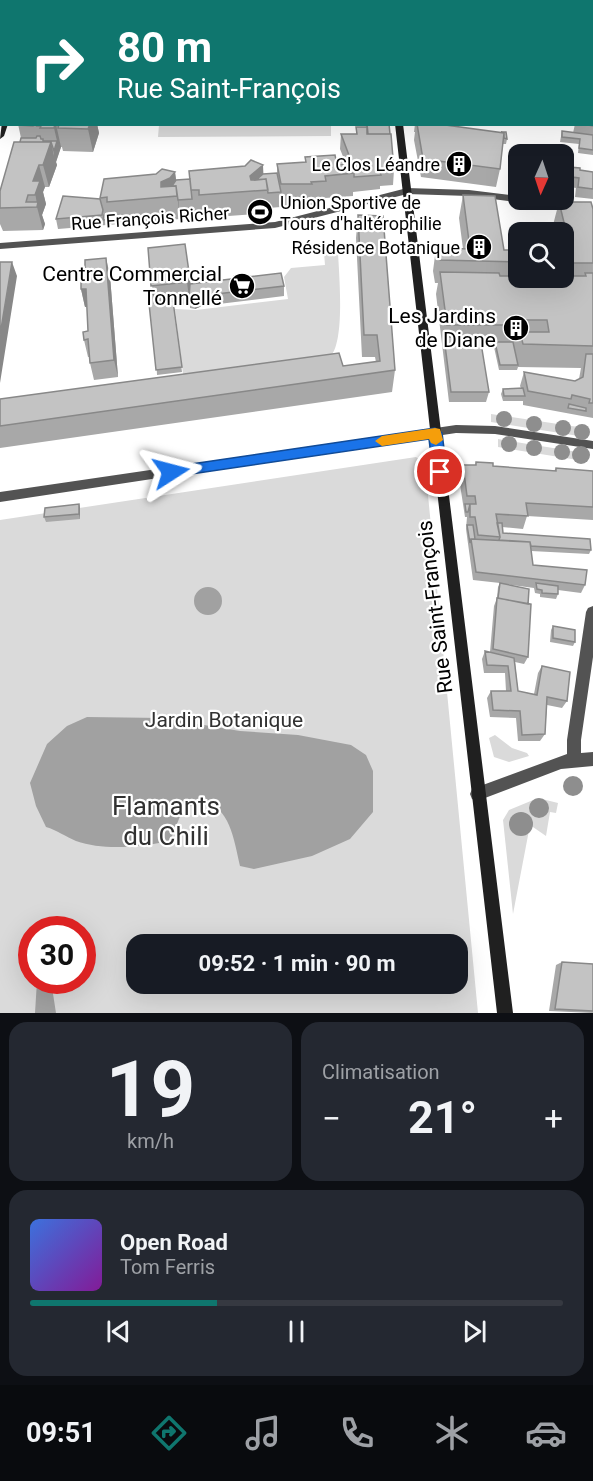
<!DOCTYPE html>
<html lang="fr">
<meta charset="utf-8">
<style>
:root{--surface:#171b24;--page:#242831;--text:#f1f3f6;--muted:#9ea1a6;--line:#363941;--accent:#0f766e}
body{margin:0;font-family:Roboto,sans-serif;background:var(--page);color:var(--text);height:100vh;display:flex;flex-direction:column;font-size:22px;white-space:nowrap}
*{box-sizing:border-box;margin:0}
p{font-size:20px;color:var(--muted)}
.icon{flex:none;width:33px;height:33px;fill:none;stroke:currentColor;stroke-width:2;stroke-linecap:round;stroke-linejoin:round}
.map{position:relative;height:1013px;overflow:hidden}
.sheet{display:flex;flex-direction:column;gap:9px;padding:9px;background:#0d0f14;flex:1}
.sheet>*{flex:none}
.top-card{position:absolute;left:0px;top:0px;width:594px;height:126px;box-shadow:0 6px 24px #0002;background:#0f766e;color:#fff;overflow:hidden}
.needle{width:39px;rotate:183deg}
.controls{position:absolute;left:508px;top:144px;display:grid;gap:12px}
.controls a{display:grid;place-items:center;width:66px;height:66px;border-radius:12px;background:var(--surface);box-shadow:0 6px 24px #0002;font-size:30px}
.speed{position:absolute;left:18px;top:916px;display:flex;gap:12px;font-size:30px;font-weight:700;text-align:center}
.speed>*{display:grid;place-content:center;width:78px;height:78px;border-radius:50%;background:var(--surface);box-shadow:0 6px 24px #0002;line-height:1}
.speed .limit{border:9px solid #d22;background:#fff;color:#111}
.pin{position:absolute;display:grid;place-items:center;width:51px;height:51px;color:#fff;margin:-26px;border:3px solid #fff;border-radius:50%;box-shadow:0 2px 6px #0007}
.me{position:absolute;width:66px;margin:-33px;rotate:81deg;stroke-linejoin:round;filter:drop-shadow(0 0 4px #0008)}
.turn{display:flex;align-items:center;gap:21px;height:126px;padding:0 18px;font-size:27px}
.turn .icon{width:78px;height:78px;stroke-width:2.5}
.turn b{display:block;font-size:42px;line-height:51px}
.big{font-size:45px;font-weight:700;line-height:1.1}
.sheet .card{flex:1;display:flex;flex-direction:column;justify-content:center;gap:9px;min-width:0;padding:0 21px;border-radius:18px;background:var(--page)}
.sheet .dial{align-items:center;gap:0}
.dial b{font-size:78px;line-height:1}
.song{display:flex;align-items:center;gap:18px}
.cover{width:72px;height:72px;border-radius:9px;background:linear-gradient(135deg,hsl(220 70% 55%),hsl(290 70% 35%))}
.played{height:6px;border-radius:3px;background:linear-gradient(90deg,var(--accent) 35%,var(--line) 35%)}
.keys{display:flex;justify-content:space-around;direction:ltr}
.heat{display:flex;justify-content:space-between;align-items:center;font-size:33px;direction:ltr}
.sheet .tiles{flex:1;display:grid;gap:9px;grid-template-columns:1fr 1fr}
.card:last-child{grid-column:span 2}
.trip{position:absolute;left:126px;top:934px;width:342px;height:60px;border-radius:18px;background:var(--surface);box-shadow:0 6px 24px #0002;font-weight:700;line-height:60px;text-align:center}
.menu{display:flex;height:96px;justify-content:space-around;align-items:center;background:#090b0e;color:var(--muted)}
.menu .icon{width:42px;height:42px}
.menu .selected{color:var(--accent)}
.menu b{font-size:27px;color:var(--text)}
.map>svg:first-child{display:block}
</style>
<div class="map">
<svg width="593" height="1013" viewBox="0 0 593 1013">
<rect width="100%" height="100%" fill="#fff"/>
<!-- green -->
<path fill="#dadada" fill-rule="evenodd" d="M159,125H331V136L158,137Z
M338,252C339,275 345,339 331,356L184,382L175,309L196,310L288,299L284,277L291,268L325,265L324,253Z
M491,414L585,428V437L491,422Z
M498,439L584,453V461L498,447Z
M416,457L425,464L478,1013H0V520ZM32,930H82V981H32ZM136,945H458V984H136Z
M495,735L512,748L527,753L529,756L509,762L494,757L489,738Z
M538,798L558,803L556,813L550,812L546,836L530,825L513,914L503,820L509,810Z"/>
<!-- water -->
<path fill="#a1a1a1" d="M194 601a14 14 0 1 1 28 0a14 14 0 1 1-28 0Z
M87,717L162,718L240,731L298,735L351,745L366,755L373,771V812L350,839L312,856L254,869L240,866C233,835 227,788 183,809L170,841C141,847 104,851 76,841C66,837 57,830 46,827L36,806L30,783L47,744L67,726Z
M37,981H51L56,1013H35Z"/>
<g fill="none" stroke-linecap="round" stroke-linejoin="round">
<!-- street -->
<path fill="#535353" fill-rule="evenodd" d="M0,116H2V120H0Z
M407,188L469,190L519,196V200H542L593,206V212L469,196L407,194L275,228L0,249V243L275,222Z
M456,425L495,426L593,441V449L495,434L456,433L0,502V492Z
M593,606V657L581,740V753L593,752V766L561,769L477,801L472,799L470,794L472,789L567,754V740L586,612L588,608Z"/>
<!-- secondary -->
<path fill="#202020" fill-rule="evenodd" d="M57,0H65L57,2Z
M380,0H388V2H380Z
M2,122V124H8L4,136L0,139Z
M395,124H403L513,1013H497Z"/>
</g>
<!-- trees -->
<g fill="#8e8e8e">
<circle cx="504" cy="419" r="8"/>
<circle cx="534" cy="424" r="8"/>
<circle cx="563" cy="428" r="8"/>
<circle cx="582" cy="432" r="8"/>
<circle cx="509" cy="444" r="8"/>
<circle cx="534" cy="448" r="8"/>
<circle cx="562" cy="452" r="8"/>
<circle cx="581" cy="455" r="9"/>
<circle cx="573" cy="786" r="10"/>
<circle cx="539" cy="808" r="10"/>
<circle cx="521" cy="824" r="12"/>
</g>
<!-- wall -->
<path fill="#a8a8a8" d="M0,0H21V2H2V16H0Z
M523,0H589V2H522Z
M0,31H2V55H0Z
M593,103V155L578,153L579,144L560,142L562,131L573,133L575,124H592Z
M18,124H97L99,133L93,152L63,151L62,147H61L56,162L57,165L49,187H45L43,192L46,204L42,215L45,224L43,230L3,231L0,224V191L21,138Z
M365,124H389L394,170L393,185L380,186V189L353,192V196L325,198V203L311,205V207H281L268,208V213L201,218V213L180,214L179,213L180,219L58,229L56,219L100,199V198L156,174L175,172L176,180L190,179L263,165V174L277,173V164L305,162V157L336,160L344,159L340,149L341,134H356V127H366Z
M415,124L507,139L506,144H503L500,169L496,187L421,177L414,140L415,132H414Z
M515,151L519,154V182L511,181Z
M564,157L569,167L580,170L593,172V199L575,197L576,188L564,186Z
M463,195L504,250H519V278H564V232H554L553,225L559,202L593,209V418L523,405V401H503L501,394L503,389L521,388L520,386L524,372L575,381L579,379L581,368L518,367L517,370H499L494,347H481L489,392L486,402H449L436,294L438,283H435L433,271L436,248L463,249L459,218Z
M358,215L395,370L392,392L0,448V399L343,366L376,362L375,357H362L356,238Z
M148,248L190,284L284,286V296L202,306L195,309L190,308V304L173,306L182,372L157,375L153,294Z
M110,276L118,377L94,380L90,363L89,357H88L84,340L88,331L87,307H85L81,289Z
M476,462L493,466L554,471L556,468L593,471V520L527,516L523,529L502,527L503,533L591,550L589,554L531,551L533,565L585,585L581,593L558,590V594L556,599L540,597V594L535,593L534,588L504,584L528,604V657L524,664L515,662L518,691L534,694L538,673L542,666L567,701L562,708L547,705L545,734L540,741H518L516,718L490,717L487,698L491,691H506L505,673H484L482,659L485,651L490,652L494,606L497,598L498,587L500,583L473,580L466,529L467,517H465L459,478L463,465H475Z
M79,504L80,508V519L46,522L44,517Z
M553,626L575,642L573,646L550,642L551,630Z
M562,962L593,964V1013L549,1011L556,965Z"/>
<!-- shaded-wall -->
<path fill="#888" d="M10,0H21V2H9Z
M56,124L61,147L56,162L57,165L49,187L43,165L51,142L54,156V151L57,141L54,128Z
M90,124H97L99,133L93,152L88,129Z
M39,165L45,187L43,192L46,204L42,215L45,224L43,230L37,207V204L33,181Z
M263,165L264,188L251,189L250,176Z
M175,172L178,195L180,219L177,194L162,195L161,182Z
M106,258L110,276L118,377L114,360Z
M12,262L17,276L0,383V335Z
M189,272L192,294L189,298L187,282Z
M81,289H86L90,306L85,307Z
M200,296L202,306L195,309L194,299Z
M79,504L80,508V519L79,514Z"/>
<!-- building -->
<path fill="#c3c3c3" stroke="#888" stroke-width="1.5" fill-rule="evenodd" d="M0,0H10L9,2H0Z
M117,0H156L155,2H116Z
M400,0H497L498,2H401Z
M0,31H2V46H0Z
M592,112L593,126L583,124H592Z
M18,124H33V126L18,125Z
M38,124H55L54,128H40L41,126H37Z
M59,124H90L88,129L58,128Z
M367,124H389L390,134H368Z
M417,124H438L504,133L500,169L423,159Z
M356,127H367V134H391L394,170L380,172L381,175L354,177V173L352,164L337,165L336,160L350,158L341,134H357Z
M562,131L593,135V150L579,148L580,139L562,137Z
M501,132H506L507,139L504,138V133Z
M37,136H40L41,139H43V141H57L54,151L51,142H20L21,138H36Z
M14,142H51L43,165H39L33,181H40L35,195H28L26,202H38L37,207L0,208V191Z
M515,151L537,153V154H519V172L513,171Z
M335,155L337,165L352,164L354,173L325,176L326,181L311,182L312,184H281L277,164L306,162L305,157Z
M564,157L569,158V167L580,168V170L593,172V189L578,187L579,178L564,176Z
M251,160L263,165L250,176L251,180L266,179L268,190L199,195V190H191L189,171L245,166Z
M162,169L175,172L170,178L161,182V187L176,186L177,196L107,202V197L100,198L104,179L156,174Z
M277,173L281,192L268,193L266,179L256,180L263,174Z
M190,179L192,199L178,200L176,186H172L176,180Z
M463,195L495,196L504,250H519V262L438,260L436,248L470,249Z
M63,196L100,199L103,210L102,215L56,219Z
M559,202H591L593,209V263H564V251H571Z
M104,215H110L111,219L103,220Z
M358,215L383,216L395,370L0,426V399L339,353L343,366L380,361L377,335H364Z
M185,244L189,272L187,282L151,286L148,248Z
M106,258L114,360L90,363L88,339L84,340L83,332L88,331L86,289H81V281H85V260Z
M0,262H12L0,335Z
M440,272L499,273L500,276H517V272H519V278H564V273H572L573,276H586L585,273H593V346L523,344L518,325H447ZM526,320H547L549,332H528Z
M281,273L284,286L200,296L194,299L189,298L190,284Z
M148,294H153L154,303L173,301L182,367L156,370Z
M444,337H480L489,392H451Z
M495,342H513L518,365H500Z
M586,354H593V403H589L590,399L572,395L571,399L528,391L524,372L575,381L583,377Z
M523,388L525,396H504L503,389Z
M569,404L586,408V411L568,408Z
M476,462L493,463V466L556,471V468L593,471V507L526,503L528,516L496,514L500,537L478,535L475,517H470V504H476L475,496H467L463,465H476Z
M79,504V514L44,517L45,508Z
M465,504H470L468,512H466Z
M497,523H502L503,533L590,539L591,550L531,546L530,542L499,540L500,537Z
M467,525H473L475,539H471L470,543Z
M471,539L530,542L533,565L587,570L585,585L476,572Z
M500,583L529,589L528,604L498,598Z
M536,583L558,586V594L542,593V590L537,589Z
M497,598L531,604L528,657L493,649Z
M553,626L575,630V642L553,638Z
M485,651L514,658L518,691L537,695L542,666L570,672L567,701L547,697L545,734L522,735L520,711L493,710L491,691H511L508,666L487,665Z
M562,962L593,964V1011L555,1009Z"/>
<!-- route -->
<path fill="#1a73e8" stroke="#114b97" stroke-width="1.5" d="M435,428L442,433L447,472L440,477L433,472L429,439L171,477L165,472L171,467Z"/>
<!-- slow -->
<path fill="#f59e0b" d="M435,428L440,429L443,440L436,445L431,443L429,439L382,446L375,441L382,436Z"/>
<!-- icons -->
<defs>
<g id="building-disc" transform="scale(1.35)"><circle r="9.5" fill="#000" stroke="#fff"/><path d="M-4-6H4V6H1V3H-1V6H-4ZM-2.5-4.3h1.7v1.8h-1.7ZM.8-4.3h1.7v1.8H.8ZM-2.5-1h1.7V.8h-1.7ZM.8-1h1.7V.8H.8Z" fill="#fff"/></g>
<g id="stadium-disc" transform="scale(1.35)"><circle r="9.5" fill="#000" stroke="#fff"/><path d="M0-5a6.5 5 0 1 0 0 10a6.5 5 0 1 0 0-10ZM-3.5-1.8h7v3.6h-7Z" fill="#fff"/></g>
<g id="supermarket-disc" transform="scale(1.35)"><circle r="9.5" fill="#000" stroke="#fff"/><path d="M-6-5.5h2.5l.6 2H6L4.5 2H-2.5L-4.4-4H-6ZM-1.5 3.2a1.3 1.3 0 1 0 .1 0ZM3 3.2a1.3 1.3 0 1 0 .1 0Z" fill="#fff"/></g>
</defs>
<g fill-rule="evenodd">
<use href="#building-disc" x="459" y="164"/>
<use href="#stadium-disc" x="260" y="212"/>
<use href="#building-disc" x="479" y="247"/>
<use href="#supermarket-disc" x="242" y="286"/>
<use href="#building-disc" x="516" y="328"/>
</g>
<g text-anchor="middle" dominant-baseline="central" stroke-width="4.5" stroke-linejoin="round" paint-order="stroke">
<!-- far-poi labels -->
<g font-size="18" fill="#000" stroke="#fff" text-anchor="end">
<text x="440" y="164">Le Clos Léandre</text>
<text x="280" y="202" text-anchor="start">Union Sportive de<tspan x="280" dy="21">Tours d'haltérophilie</tspan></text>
<text x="460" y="247">Résidence Botanique</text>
</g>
<!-- far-street labels -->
<g font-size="18" fill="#000" stroke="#fff">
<text transform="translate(150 218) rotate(-4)">Rue François Richer</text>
</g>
<!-- poi labels -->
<g font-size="21" fill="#000" stroke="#fff" text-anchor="end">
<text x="222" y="274">Centre Commercial<tspan x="222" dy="24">Tonnellé</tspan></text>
<text x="496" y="316">Les Jardins<tspan x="496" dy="24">de Diane</tspan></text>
</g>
<!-- street labels -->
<g font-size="21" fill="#000" stroke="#fff">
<text transform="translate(435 607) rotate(-97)">Rue Saint-François</text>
</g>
<!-- park labels -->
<g font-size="21" fill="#313131" stroke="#fff">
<text x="224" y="720">Jardin Botanique</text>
</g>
<!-- near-park labels -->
<g font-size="26" fill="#313131" stroke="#fff">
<text x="166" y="806">Flamants<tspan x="166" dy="30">du Chili</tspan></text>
</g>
</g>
</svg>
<div class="controls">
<a><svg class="needle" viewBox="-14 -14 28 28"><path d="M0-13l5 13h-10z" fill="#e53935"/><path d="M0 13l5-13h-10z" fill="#9ea1a6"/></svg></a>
<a><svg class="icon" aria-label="search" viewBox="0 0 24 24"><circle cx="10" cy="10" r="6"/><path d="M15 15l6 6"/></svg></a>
</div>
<div class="speed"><div class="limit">30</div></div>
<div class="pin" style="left:440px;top:472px;background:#d93025"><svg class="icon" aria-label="arrive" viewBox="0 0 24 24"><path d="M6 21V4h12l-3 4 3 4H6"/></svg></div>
<svg class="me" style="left:171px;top:472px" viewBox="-20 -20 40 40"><path d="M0-17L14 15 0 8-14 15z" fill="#1a73e8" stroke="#fff" stroke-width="4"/></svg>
<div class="trip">09:52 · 1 min · 90 m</div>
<div class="top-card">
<div class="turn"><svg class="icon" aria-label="right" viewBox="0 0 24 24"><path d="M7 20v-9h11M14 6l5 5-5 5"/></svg><div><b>80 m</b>Rue Saint-François</div></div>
</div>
</div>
<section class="sheet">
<div class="tiles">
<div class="card dial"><b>19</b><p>km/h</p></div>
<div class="card"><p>Climatisation</p>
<div class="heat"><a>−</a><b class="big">21°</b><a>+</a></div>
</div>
<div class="card">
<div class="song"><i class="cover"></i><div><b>Open Road</b><p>Tom Ferris</p></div></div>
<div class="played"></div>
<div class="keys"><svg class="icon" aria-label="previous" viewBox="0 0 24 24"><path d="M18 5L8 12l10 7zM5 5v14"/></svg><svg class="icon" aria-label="pause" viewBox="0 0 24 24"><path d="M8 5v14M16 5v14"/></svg><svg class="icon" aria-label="next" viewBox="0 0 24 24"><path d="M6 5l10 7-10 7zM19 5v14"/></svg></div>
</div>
</div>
</section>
<nav class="menu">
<b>09:51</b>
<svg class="icon selected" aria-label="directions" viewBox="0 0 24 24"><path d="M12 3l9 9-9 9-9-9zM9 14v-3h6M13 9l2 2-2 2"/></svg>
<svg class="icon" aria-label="music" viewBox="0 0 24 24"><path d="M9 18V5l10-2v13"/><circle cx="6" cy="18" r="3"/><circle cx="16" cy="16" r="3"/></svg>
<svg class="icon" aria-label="phone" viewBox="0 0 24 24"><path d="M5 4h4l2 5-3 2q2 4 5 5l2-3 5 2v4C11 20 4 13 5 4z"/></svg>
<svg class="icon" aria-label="climate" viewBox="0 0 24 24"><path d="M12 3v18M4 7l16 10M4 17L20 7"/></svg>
<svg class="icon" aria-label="car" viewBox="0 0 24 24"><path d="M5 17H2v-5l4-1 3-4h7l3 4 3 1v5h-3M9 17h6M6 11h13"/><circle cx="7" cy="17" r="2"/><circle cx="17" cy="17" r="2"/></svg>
</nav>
